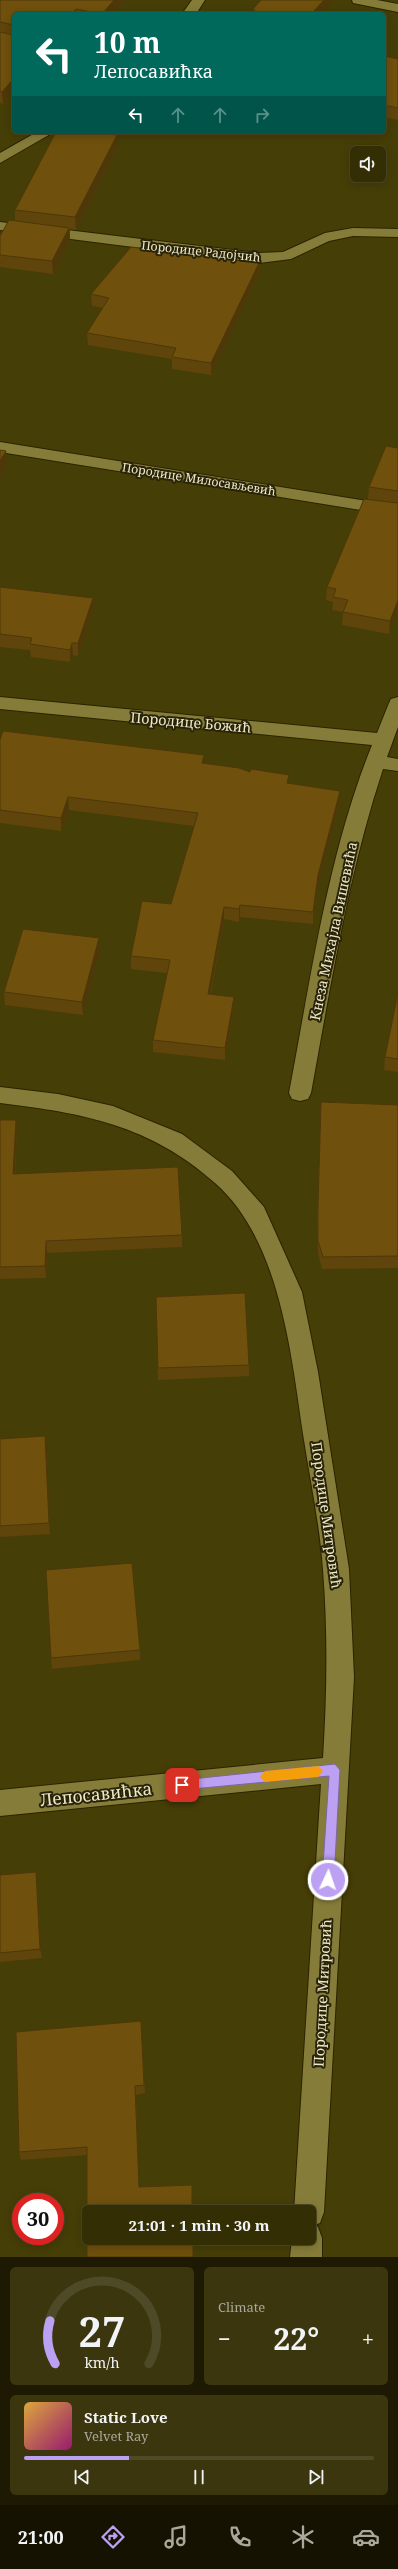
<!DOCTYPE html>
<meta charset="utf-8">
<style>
:root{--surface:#342e05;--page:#3c360f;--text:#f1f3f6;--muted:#a9a89a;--line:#4e4a27;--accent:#bca0f2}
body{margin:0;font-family:"Noto Serif",serif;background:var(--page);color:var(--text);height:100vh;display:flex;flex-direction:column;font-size:15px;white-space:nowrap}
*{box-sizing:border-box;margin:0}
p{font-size:13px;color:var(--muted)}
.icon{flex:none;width:22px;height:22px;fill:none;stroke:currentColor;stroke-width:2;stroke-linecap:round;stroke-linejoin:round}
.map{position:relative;height:2257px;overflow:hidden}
.panel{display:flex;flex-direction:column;gap:10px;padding:10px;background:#1d1903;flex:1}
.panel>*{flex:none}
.guide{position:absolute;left:12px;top:12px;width:374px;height:122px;border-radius:6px;box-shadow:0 2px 10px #0003,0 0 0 1px var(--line);background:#00695c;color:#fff;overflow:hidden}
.buttons{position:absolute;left:350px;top:146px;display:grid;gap:8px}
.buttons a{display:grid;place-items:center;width:36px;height:36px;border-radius:6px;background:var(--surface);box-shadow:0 2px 10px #0003,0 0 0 1px var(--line);font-size:20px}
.speed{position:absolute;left:12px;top:2193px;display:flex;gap:8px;font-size:20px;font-weight:700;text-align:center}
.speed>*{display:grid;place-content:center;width:52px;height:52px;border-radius:50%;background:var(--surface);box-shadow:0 2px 10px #0003,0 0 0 1px var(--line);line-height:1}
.speed .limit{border:6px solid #d22;background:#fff;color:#111}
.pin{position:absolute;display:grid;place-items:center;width:34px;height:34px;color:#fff;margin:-17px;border-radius:8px;box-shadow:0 2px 6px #0006}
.me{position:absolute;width:44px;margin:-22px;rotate:3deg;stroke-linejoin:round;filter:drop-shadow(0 0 3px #0008)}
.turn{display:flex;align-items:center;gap:14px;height:84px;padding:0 16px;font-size:18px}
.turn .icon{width:52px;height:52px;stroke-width:2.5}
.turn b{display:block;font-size:28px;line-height:34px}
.lanes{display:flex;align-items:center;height:38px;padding:0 16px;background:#0003;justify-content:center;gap:20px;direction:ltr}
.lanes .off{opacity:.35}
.big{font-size:30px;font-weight:700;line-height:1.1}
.panel .widget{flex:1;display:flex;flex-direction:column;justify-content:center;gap:6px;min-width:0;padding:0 14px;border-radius:6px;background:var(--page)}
.panel .dial{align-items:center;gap:0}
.dial svg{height:104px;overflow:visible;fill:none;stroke:var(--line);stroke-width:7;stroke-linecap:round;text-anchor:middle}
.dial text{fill:var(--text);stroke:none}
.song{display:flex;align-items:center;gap:12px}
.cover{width:48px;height:48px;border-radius:6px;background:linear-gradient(135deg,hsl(40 70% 55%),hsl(320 70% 35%))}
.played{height:4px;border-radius:2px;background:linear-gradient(90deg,var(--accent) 30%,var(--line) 30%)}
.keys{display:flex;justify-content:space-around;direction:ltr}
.heat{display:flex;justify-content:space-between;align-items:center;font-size:22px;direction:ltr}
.panel .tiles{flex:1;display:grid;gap:10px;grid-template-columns:1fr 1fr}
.widget:last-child{grid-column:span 2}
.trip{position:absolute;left:82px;top:2205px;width:234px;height:40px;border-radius:6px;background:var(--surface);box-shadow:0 2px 10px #0003,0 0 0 1px var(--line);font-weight:700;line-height:40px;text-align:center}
.tabs{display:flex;height:64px;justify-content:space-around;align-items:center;background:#151202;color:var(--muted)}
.tabs .icon{width:28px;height:28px}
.tabs .selected{color:var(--accent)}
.tabs b{font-size:18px;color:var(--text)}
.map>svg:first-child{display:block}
</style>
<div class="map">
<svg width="398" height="2257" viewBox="0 0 398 2257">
<rect width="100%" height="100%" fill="#463e07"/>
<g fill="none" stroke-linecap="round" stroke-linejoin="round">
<!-- street casing -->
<g stroke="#2a2401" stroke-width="2">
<path id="street" d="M192,0H205L196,14H182Z
M352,0H377L398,4V12L353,3Z
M37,132H54L0,163V153Z
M0,222L259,253L283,252L325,233L353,228L398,229V237L353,236L329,241L291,259L259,263L0,230Z
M0,442L398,506V516L0,452Z
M0,697L377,733L389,703L391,699L398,697V727L387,757L398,759V771L383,769C348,874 331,984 311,1093L308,1099L300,1101L292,1099L289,1093C311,977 328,854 372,745L0,709Z
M0,1087L58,1094L113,1106L182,1134L232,1171L264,1207L302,1292L318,1372L349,1569L354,1677L324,2212L320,2223L314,2225L318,2227L322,2238V2257H290L292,2238H309V2212H294L321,1784L0,1816V1790L323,1758C327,1695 328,1633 323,1570C320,1525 310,1479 303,1434C291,1353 280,1240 215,1183C150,1125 83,1113 0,1103Z"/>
</g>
<!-- street -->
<use href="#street" fill="#867c39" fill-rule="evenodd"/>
</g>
<!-- wall -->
<path fill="#5f450b" d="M0,0H125L113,14H14V92L3,104L0,103Z
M384,56L398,59V120L384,117Z
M118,147L76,230L70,229V240L53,274L0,267V236L15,221V210Z
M259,263L258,275L211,375L172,369V359L88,345L87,333L103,308L92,306L91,294Z
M398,448V610L389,634L342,625L343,612L332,610L333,602L326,600L327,587L368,499L369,487Z
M0,587L93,610L78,656L73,655L70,662L31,657L30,650L0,647Z
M0,740L204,763L250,772L289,784L339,804L318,887L313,924L240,917L239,922L224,919L211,994L234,997V1009L225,1060L153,1052V1040L167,973L131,969V956L171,904L194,826L69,810L61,831L0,823Z
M100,951L83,1015L5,1005L4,992Z
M398,993V1072L384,1070L385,1057Z
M321,1102L398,1105V1268L322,1269L318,1253L317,1219Z
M0,1120H16L17,1132L15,1174L182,1235V1247L47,1253L46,1278L0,1279Z
M156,1297L249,1365V1376L158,1380Z
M0,1439L47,1448L50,1534L0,1537Z
M140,1650V1660L52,1669L51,1658Z
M0,1875L37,1881L42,1958L0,1962Z
M141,2021L145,2093L136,2095L139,2187L87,2155L21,2160L19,2152Z"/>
<!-- shaded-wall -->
<path fill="#4e3809" d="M114,0H125L113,14H102Z
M324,0H333L321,14H311Z
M76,9V14H71Z
M14,78V92L3,104L2,92Z
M117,135L118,147L76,230L75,217Z
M69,228L70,240L53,274L52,261Z
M259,263L258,275L211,375V363Z
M6,451L7,464L0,477V461Z
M93,598V610L78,656V643Z
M398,600V610L389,634L390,621Z
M72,643L73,655L70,662V650Z
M204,755V768L202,763Z
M340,791L339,804L318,887L313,924V912L318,875Z
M68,797L69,810L61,831V818Z
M240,905V917L239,922V909Z
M224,907V919L208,1006V994Z
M99,938L100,951L83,1015L82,1002Z
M234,997V1009L225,1060V1048Z
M16,1120L17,1132L14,1186L13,1174Z
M46,1241L47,1253L46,1278L45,1266Z
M45,1436L47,1448L50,1534L49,1523Z
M36,1872L37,1881L42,1958L40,1949Z"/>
<!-- building -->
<path fill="#6f500d" stroke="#4e3809" d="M0,0H114L102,14L76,9L71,14H14V25L0,22Z
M261,0H324L311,14H251L255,10H252Z
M0,32L14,35V78L2,92L0,91Z
M384,56L398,59V108L384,105Z
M56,132H89L117,135L75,217L15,210Z
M9,220L69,228L52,261L0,255V236Z
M131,247L259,263L211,363L172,357L176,348L87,333L109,298L91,294Z
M386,446L398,448V491L369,487Z
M0,450L6,451L0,461Z
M364,499L398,503V600L390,621L343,612L348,600L333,597L336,589L327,587Z
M0,587L93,598L78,643H72L70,650L30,644L32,638L0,634Z
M3,731L204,755L202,763L239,768L250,772L251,769L289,775L287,783L340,791L318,875L313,912L240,905L239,909L224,907L208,994L234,997L225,1048L153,1040L170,960L131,956L142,901L171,904L198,813L68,797L61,818L0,810V740Z
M23,929L99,938L82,1002L4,992Z
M398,993V1059L385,1057Z
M321,1102L398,1105V1256L323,1257L318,1241V1207Z
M0,1120H16L13,1174L178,1167L182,1235L46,1241L45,1266L0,1267Z
M245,1293L249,1365L158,1368L156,1297Z
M45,1436L49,1523L0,1526V1439Z
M132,1563L140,1650L51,1658L46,1570Z
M36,1872L40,1949L0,1953V1875Z
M141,2021L144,2085L135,2086L139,2187L192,2185V2212H89V2238H193V2257H87V2147L19,2152L16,2032Z"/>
<!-- route -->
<path fill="#bca0f2" stroke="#7a689d" d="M335,1764L340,1770L334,1880L328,1886L322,1880L329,1776L182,1790L177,1785L182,1780Z"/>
<!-- slow -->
<path fill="#f59e0b" d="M318,1766L323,1771L318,1777L265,1782L260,1777L265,1771Z"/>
<g text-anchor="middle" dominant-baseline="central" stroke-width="4" stroke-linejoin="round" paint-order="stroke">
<!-- far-street labels -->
<g font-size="12" fill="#ede8c7" stroke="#292408">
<text transform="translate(201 251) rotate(6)">Породице Радојчић</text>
<text transform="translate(199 479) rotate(9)">Породице Милосављевић</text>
</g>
<!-- street labels -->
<g font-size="14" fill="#ede8c7" stroke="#292408">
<text transform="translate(191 722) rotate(5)">Породице Божић</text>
<text transform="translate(333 931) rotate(-78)">Кнеза Михајла Вишевића</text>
<text transform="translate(327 1515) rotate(82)">Породице Митровић</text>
<text transform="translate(322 1993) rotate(-87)">Породице Митровић</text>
</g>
<!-- near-street labels -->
<g font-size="17" fill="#ede8c7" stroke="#292408">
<text transform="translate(96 1794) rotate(-6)">Лепосавићка</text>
</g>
</g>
</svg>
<div class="buttons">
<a><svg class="icon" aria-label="sound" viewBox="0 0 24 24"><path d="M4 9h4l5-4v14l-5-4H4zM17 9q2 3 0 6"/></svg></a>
</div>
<div class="speed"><div class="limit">30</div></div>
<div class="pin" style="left:182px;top:1785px;background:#d93025"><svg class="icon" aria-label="arrive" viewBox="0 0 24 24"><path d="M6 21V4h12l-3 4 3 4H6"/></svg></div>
<svg class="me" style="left:328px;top:1880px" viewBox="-20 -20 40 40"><circle r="17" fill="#bca0f2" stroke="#fff" stroke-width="3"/><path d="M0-11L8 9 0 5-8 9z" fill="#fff"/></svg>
<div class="trip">21:01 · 1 min · 30 m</div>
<div class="guide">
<div class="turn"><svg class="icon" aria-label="left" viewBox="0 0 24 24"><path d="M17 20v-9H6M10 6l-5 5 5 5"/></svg><div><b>10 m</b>Лепосавићка</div></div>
<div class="lanes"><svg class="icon" aria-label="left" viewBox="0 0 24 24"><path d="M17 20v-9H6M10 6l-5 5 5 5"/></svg><svg class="icon off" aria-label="ahead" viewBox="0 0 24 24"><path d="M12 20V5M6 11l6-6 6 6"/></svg><svg class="icon off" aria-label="ahead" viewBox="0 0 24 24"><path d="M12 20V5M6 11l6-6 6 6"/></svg><svg class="icon off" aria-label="right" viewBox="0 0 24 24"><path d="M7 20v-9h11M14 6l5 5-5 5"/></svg></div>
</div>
</div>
<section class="panel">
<div class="tiles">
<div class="widget dial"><svg viewBox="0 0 100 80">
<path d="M14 69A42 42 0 1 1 86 69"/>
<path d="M14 69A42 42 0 0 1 10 36" stroke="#bca0f2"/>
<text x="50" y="56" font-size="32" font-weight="700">27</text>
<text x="50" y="72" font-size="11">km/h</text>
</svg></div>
<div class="widget"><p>Climate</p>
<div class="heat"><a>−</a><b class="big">22°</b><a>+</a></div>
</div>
<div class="widget">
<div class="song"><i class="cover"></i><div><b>Static Love</b><p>Velvet Ray</p></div></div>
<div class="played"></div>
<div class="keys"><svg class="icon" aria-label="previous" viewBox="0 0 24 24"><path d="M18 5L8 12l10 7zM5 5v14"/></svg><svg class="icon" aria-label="pause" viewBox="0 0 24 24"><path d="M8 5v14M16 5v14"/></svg><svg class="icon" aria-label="next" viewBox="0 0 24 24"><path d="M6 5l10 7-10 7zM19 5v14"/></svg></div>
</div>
</div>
</section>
<nav class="tabs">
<b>21:00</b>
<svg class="icon selected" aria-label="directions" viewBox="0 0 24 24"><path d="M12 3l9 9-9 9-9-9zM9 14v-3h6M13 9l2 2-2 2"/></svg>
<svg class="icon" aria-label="music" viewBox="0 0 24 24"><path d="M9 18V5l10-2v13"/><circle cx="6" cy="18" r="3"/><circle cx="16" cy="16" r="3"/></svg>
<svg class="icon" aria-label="phone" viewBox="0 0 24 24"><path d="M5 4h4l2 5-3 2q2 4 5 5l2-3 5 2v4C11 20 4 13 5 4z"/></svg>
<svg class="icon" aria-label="climate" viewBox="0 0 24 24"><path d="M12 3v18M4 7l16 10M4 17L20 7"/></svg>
<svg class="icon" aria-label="car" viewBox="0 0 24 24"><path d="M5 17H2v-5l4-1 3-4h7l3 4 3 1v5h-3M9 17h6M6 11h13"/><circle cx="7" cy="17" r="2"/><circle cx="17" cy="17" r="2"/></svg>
</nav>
